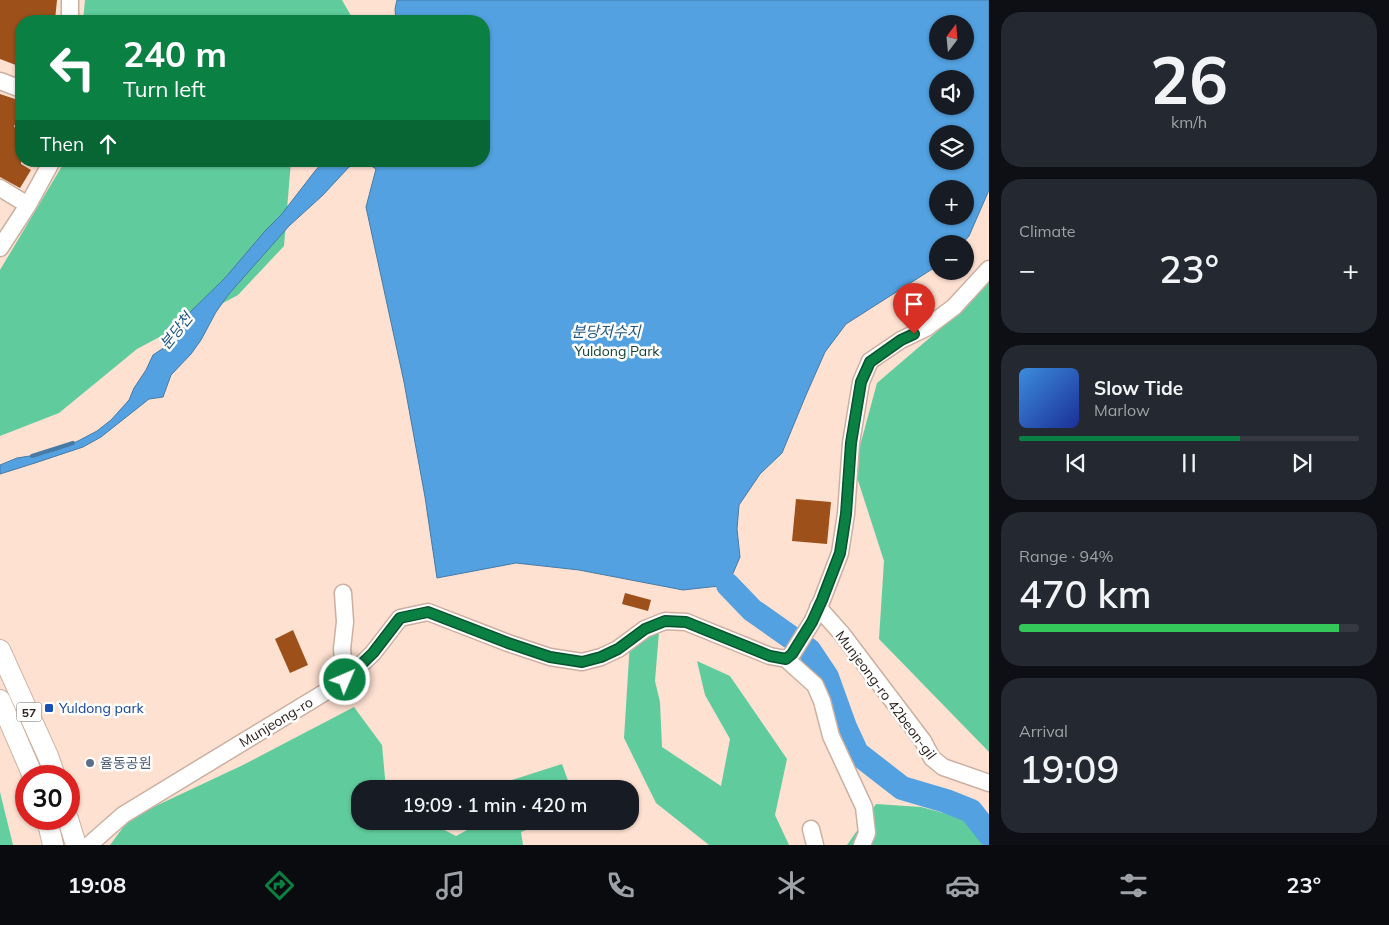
<!DOCTYPE html>
<meta charset="utf-8">
<style>
:root{--surface:#171b24;--page:#242831;--text:#f1f3f6;--muted:#9ea1a6;--line:#363941;--accent:#0b8043}
body{margin:0;font-family:Mulish,"Noto Sans KR",sans-serif;background:var(--page);color:var(--text);height:100vh;display:flex;flex-direction:column;font-size:19px;white-space:nowrap}
*{box-sizing:border-box;margin:0}
p{font-size:16px;color:var(--muted)}
.icon{flex:none;width:28px;height:28px;fill:none;stroke:currentColor;stroke-width:2;stroke-linecap:round;stroke-linejoin:round}
.map{position:relative;flex:1;overflow:hidden}
.sheet{display:flex;flex-direction:column;gap:12px;padding:12px;background:#0d0f14;width:400px}
.sheet>*{flex:none}
.top-card{position:absolute;left:15px;top:15px;width:475px;height:152px;border-radius:20px;box-shadow:0 1px 4px #0004;background:#0b8043;color:#fff;overflow:hidden}
.needle{width:32px;rotate:16deg}
.tools{position:absolute;left:929px;top:15px;display:grid;gap:10px}
.tools a{display:grid;place-items:center;width:45px;height:45px;border-radius:50%;background:var(--surface);box-shadow:0 1px 4px #0004;font-size:25px}
.speed{position:absolute;left:15px;top:765px;display:flex;gap:10px;font-size:25px;font-weight:700;text-align:center}
.speed>*{display:grid;place-content:center;width:65px;height:65px;border-radius:50%;background:var(--surface);box-shadow:0 1px 4px #0004;line-height:1}
.speed .limit{border:8px solid #d22;background:#fff;color:#111}
.pin{position:absolute;display:grid;place-items:center;width:42px;height:42px;color:#fff;margin:-51px -21px;border-radius:50% 50% 50% 0;rotate:-45deg;box-shadow:0 0 5px #0007}
.pin .icon{rotate:45deg}
.me{position:absolute;width:55px;margin:-28px;rotate:45deg;stroke-linejoin:round;filter:drop-shadow(0 0 4px #0008)}
.turn{display:flex;align-items:center;gap:18px;height:105px;padding:0 25px;font-size:22px}
.turn .icon{width:65px;height:65px;stroke-width:2.5}
.turn b{display:block;font-size:35px;line-height:42px}
.then{display:flex;align-items:center;height:48px;padding:0 25px;background:#0003;gap:10px;font-size:19px}
.big{font-size:38px;font-weight:600;line-height:1.1}
.sheet .card{flex:1;display:flex;flex-direction:column;justify-content:center;gap:8px;min-width:0;padding:0 18px;border-radius:20px;background:var(--page)}
.sheet .dial{align-items:center;gap:0}
.dial b{font-size:65px;line-height:1}
.song{display:flex;align-items:center;gap:15px}
.cover{width:60px;height:60px;border-radius:8px;background:linear-gradient(135deg,hsl(210 70% 55%),hsl(230 70% 35%))}
.played{height:5px;border-radius:2px;background:linear-gradient(90deg,var(--accent) 65%,var(--line) 65%)}
.keys{display:flex;justify-content:space-around;direction:ltr}
.heat{display:flex;justify-content:space-between;align-items:center;font-size:28px;direction:ltr}
.charge{height:8px;border-radius:4px;background:linear-gradient(90deg,#34c759 94%,var(--line) 0)}
.trip{position:absolute;left:351px;top:780px;width:288px;height:50px;border-radius:20px;background:var(--surface);box-shadow:0 1px 4px #0004;font-weight:600;line-height:50px;text-align:center}
.dock{display:flex;height:80px;justify-content:space-around;align-items:center;background:#090b0e;color:var(--muted)}
.dock .icon{width:35px;height:35px}
.dock .on{color:var(--accent)}
.dock b{font-size:22px;color:var(--text)}
main{display:flex;flex:1;min-height:0}
.map>svg:first-child{display:block}
</style>
<main>
<div class="map">
<svg width="989" height="845" viewBox="0 0 989 845">
<rect width="100%" height="100%" fill="#fee1d1"/>
<!-- green -->
<path fill="#63ce9f" d="M0,792L13,845H0Z"/>
<!-- forest -->
<path fill="#60cc9d" d="M85,0H342L354,21H83Z
M65,161H291L284,246L238,295L137,349L59,413L0,436V270Z
M989,281V752L879,639L884,561L854,468L877,383L954,317Z
M659,632L655,681L660,702L662,747L721,786L730,739L705,695L697,661L730,676L787,759L775,815L789,845H709L656,803L624,738L630,642Z
M354,707L382,745L386,789H360V821H427L456,836L484,821H548L521,832L523,845H110L130,818L243,765Z
M562,764L571,789H490V787Z
M876,804L921,807L989,825V845H847Z"/>
<!-- water -->
<path fill="#53a1e0" stroke="#477ba5" fill-rule="evenodd" d="M397,0H989V190L969,236L962,244H938L937,266L846,324L825,352L806,395L782,453L760,474L739,505L737,529L740,557L728,585L683,590L579,570L516,563L437,578L425,497L404,382L366,207L376,169L367,163H357L349,167L323,195L289,226L228,295L216,312L201,340L191,354L171,375L163,397L149,399L101,437L83,447L35,463L0,474V465L17,458L36,455L57,450L78,441L97,431L111,420L129,400L134,388L146,370L153,355L165,347L183,319L225,278L265,231L281,215L315,171L324,161H484V21H396L395,9ZM938,24H965V51H938ZM938,79H965V106H938ZM938,134H965V161H938ZM938,189H965V216H938Z"/>
<g fill="none" stroke-linecap="round" stroke-linejoin="round">
<!-- stream -->
<path stroke="#477ba5" stroke-width="4" d="M32,456L73,443"/>
<!-- river -->
<path stroke="#53a1e0" stroke-width="24" d="M728,585L752,610L809,650L827,677L845,727L857,753L902,788L946,801L971,811L989,834"/>
</g>
<!-- building -->
<path fill="#9e501b" d="M0,0H57L55,20L30,18V21H21V67L0,59Z
M0,94L21,101V106L14,127L21,130V164L31,170L20,188L0,177Z
M796,499L831,502L827,544L792,541Z
M625,593L651,600L648,611L622,604Z
M293,630L308,665L290,673L275,639Z"/>
<g fill="none" stroke-linecap="round" stroke-linejoin="round">
<!-- minor casing -->
<g stroke="#cbb0a1" stroke-width="19">
<path id="minor" d="M70,21V0
M0,81L21,89
M0,188L28,205
M0,248L28,205L52,161
M343,593L345,622L342,649L345,680
M818,607L842,634L923,741L932,758L943,767L989,783
M786,659L815,685L822,701L831,736L864,807L867,833L862,845
M811,829L815,845
M89,845L123,815L345,680L373,653L400,618L428,612L508,643L550,657L582,662L601,657L618,649L645,629L665,621L686,622L770,656L786,659L792,654L812,622L822,600L840,553L846,514L851,443L861,382L870,361L901,340L926,328L954,307L989,269"/>
</g>
<!-- major casing -->
<g stroke="#cbb0a1" stroke-width="22">
<path id="major" d="M0,650L48,756L55,776
M0,700L33,776
M47,819L53,845
M68,819L76,845"/>
</g>
<!-- minor -->
<use href="#minor" stroke="#fff" stroke-width="16"/>
<!-- major -->
<use href="#major" stroke="#fff" stroke-width="20"/>
</g>
<g fill="none" stroke-linecap="round" stroke-linejoin="round">
<!-- route casing -->
<g stroke="#07532c" stroke-width="12">
<path id="route" d="M345,680L373,653L400,618L428,612L508,643L550,657L582,662L601,657L618,649L645,629L665,621L686,622L770,656L786,659L792,654L812,622L822,600L840,553L846,514L851,443L861,382L870,362L901,340L914,334"/>
</g>
<!-- route -->
<use href="#route" stroke="#0b8043" stroke-width="9"/>
</g>
<!-- markers -->
<rect fill="#1a4fb4" stroke="#fff" stroke-width="2" x="44" y="703" width="10" height="10" rx="2.5"/>
<circle fill="#5c6f8a" stroke="#fff" stroke-width="2" cx="90" cy="763" r="5"/>
<g text-anchor="middle" dominant-baseline="central" stroke-width="5" stroke-linejoin="round" paint-order="stroke">
<!-- shield labels -->
<rect fill="#fff" stroke="#6b6460" stroke-width="1" x="16.5" y="702.5" width="25" height="19" rx="4"/>
<g font-size="12" font-weight="bold" fill="#2c211c">
<text x="29" y="712">57</text>
</g>
<!-- park labels -->
<g font-size="14" fill="#154330" stroke="#fff">
<text x="617" y="351">Yuldong Park</text>
</g>
<!-- street labels -->
<g font-size="14" fill="#2c211c" stroke="#fff">
<text transform="translate(886 695) rotate(53)">Munjeong-ro 42beon-gil</text>
<text transform="translate(276 722) rotate(-31)">Munjeong-ro</text>
</g>
<!-- transit labels -->
<g font-size="14" fill="#164399" stroke="#fff" text-anchor="start">
<text x="59" y="708">Yuldong park</text>
</g>
<!-- service labels -->
<g font-size="14" fill="#4e5e75" stroke="#fff" text-anchor="start">
<text x="100" y="763">율동공원</text>
</g>
<!-- water labels -->
<g font-size="15" font-style="italic" fill="#1d5580" stroke="#fff">
<text transform="translate(176 331) rotate(-51)">분당천</text>
<text x="606" y="331">분당저수지</text>
</g>
</g>
</svg>
<div class="tools">
<a><svg class="needle" viewBox="-14 -14 28 28"><path d="M0-13l5 13h-10z" fill="#e53935"/><path d="M0 13l5-13h-10z" fill="#9ea1a6"/></svg></a>
<a><svg class="icon" aria-label="sound" viewBox="0 0 24 24"><path d="M4 9h4l5-4v14l-5-4H4zM17 9q2 3 0 6"/></svg></a>
<a><svg class="icon" aria-label="layers" viewBox="0 0 24 24"><path d="M12 4l9 5-9 5-9-5zM3 14l9 5 9-5"/></svg></a>
<a>+</a>
<a>−</a>
</div>
<div class="speed"><div class="limit">30</div></div>
<div class="pin" style="left:914px;top:334px;background:#d93025"><svg class="icon" aria-label="arrive" viewBox="0 0 24 24"><path d="M6 21V4h12l-3 4 3 4H6"/></svg></div>
<svg class="me" style="left:345px;top:680px" viewBox="-20 -20 40 40"><circle r="17" fill="#0b8043" stroke="#fff" stroke-width="3"/><path d="M0-11L8 9 0 5-8 9z" fill="#fff"/></svg>
<div class="trip">19:09 · 1 min · 420 m</div>
<div class="top-card">
<div class="turn"><svg class="icon" aria-label="left" viewBox="0 0 24 24"><path d="M17 20v-9H6M10 6l-5 5 5 5"/></svg><div><b>240 m</b>Turn left</div></div>
<div class="then">Then<svg class="icon" aria-label="ahead" viewBox="0 0 24 24"><path d="M12 20V5M6 11l6-6 6 6"/></svg></div>
</div>
</div>
<section class="sheet">
<div class="card dial"><b>26</b><p>km/h</p></div>
<div class="card"><p>Climate</p>
<div class="heat"><a>−</a><b class="big">23°</b><a>+</a></div>
</div>
<div class="card">
<div class="song"><i class="cover"></i><div><b>Slow Tide</b><p>Marlow</p></div></div>
<div class="played"></div>
<div class="keys"><svg class="icon" aria-label="previous" viewBox="0 0 24 24"><path d="M18 5L8 12l10 7zM5 5v14"/></svg><svg class="icon" aria-label="pause" viewBox="0 0 24 24"><path d="M8 5v14M16 5v14"/></svg><svg class="icon" aria-label="next" viewBox="0 0 24 24"><path d="M6 5l10 7-10 7zM19 5v14"/></svg></div>
</div>
<div class="card"><p>Range · 94%</p><b class="big">470 km</b><div class="charge"></div></div>
<div class="card"><p>Arrival</p><b class="big">19:09</b></div>
</section>
</main>
<nav class="dock">
<b>19:08</b>
<svg class="icon on" aria-label="directions" viewBox="0 0 24 24"><path d="M12 3l9 9-9 9-9-9zM9 14v-3h6M13 9l2 2-2 2"/></svg>
<svg class="icon" aria-label="music" viewBox="0 0 24 24"><path d="M9 18V5l10-2v13"/><circle cx="6" cy="18" r="3"/><circle cx="16" cy="16" r="3"/></svg>
<svg class="icon" aria-label="phone" viewBox="0 0 24 24"><path d="M5 4h4l2 5-3 2q2 4 5 5l2-3 5 2v4C11 20 4 13 5 4z"/></svg>
<svg class="icon" aria-label="climate" viewBox="0 0 24 24"><path d="M12 3v18M4 7l16 10M4 17L20 7"/></svg>
<svg class="icon" aria-label="car" viewBox="0 0 24 24"><path d="M5 17H2v-5l4-1 3-4h7l3 4 3 1v5h-3M9 17h6M6 11h13"/><circle cx="7" cy="17" r="2"/><circle cx="17" cy="17" r="2"/></svg>
<svg class="icon" aria-label="filters" viewBox="0 0 24 24"><path d="M4 7h16M4 17h16"/><circle cx="9" cy="7" r="2"/><circle cx="15" cy="17" r="2"/></svg>
<b>23°</b>
</nav>
